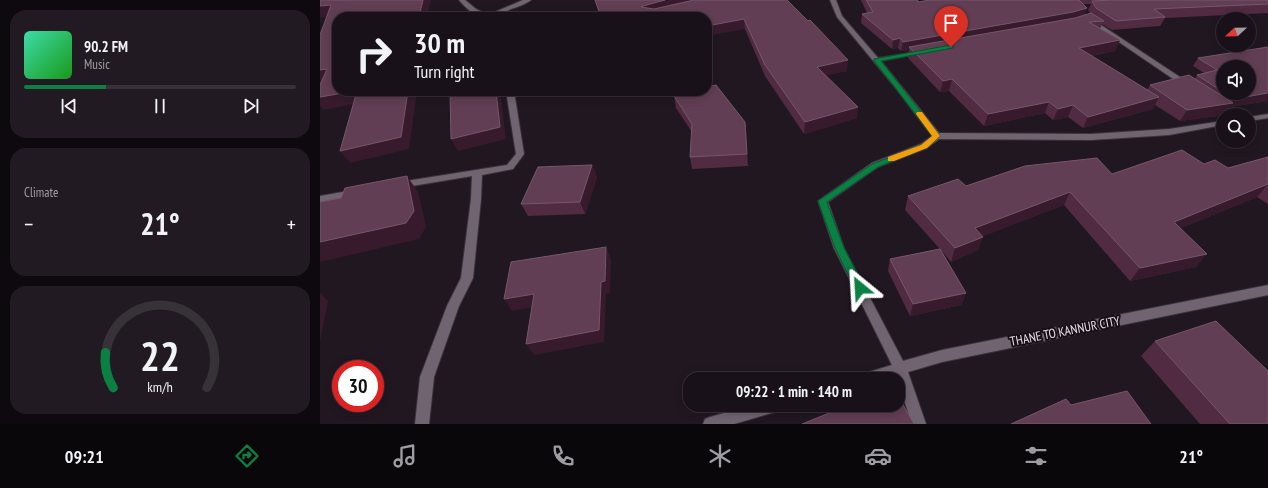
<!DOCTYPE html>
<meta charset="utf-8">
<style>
:root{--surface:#191119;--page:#221a22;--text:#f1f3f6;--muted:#9f9da2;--line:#373138;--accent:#0b8043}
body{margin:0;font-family:"PT Sans Narrow",sans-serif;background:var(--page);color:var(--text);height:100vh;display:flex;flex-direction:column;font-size:15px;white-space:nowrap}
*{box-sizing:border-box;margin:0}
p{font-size:13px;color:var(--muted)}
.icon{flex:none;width:22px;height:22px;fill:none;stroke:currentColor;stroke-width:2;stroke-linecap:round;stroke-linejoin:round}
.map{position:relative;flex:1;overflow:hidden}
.panel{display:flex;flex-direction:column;gap:10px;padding:10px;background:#0e090e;width:320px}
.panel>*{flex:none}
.guide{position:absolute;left:12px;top:12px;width:380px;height:84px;border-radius:16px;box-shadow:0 2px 10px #0003,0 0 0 1px var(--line);background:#191119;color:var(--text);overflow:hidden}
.needle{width:26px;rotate:248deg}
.tools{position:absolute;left:896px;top:12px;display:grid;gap:8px}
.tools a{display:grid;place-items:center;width:40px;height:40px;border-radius:50%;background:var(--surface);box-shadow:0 2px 10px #0003,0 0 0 1px var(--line);font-size:20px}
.speed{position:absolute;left:12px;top:360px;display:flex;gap:8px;font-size:20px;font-weight:700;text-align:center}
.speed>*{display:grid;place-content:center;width:52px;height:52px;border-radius:50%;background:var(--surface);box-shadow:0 2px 10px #0003,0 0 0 1px var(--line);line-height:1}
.speed .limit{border:6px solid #d22;background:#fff;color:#111}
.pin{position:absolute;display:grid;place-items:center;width:34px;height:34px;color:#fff;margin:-41px -17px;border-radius:50% 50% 50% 0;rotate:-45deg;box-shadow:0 0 4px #0007}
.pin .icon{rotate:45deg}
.me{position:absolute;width:44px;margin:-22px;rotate:333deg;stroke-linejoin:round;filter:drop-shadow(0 0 3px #0008)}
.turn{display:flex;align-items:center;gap:14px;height:84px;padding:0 16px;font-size:18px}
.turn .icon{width:52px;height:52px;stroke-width:2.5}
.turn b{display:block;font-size:28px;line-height:34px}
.big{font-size:30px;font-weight:800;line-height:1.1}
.panel .widget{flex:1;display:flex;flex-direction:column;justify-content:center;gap:6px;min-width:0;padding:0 14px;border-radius:16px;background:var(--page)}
.panel .dial{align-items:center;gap:0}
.dial svg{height:104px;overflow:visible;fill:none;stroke:var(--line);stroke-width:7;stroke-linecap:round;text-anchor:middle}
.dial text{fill:var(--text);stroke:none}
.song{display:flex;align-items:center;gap:12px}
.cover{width:48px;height:48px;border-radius:6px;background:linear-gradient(135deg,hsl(160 70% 55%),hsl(120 70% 35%))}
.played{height:4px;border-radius:2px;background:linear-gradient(90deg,var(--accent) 30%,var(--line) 30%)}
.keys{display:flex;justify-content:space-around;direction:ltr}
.heat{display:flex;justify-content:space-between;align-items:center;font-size:22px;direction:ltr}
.trip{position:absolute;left:363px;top:372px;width:222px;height:40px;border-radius:16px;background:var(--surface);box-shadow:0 2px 10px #0003,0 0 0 1px var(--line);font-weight:800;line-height:40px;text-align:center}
.dock{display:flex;height:64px;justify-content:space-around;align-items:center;background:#0a070a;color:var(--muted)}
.dock .icon{width:28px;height:28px}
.dock .active{color:var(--accent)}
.dock b{font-size:18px;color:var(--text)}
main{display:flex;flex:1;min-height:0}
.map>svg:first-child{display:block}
</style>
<main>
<section class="panel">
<div class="widget">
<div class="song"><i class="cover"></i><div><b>90.2 FM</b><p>Music</p></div></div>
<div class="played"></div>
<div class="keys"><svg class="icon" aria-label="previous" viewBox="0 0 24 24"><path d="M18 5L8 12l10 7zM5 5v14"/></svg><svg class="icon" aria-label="pause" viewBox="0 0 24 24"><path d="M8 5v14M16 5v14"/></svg><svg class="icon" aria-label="next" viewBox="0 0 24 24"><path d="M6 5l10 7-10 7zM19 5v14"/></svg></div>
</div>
<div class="widget"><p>Climate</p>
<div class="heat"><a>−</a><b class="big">21°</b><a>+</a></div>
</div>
<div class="widget dial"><svg viewBox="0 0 100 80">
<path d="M14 69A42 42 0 1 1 86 69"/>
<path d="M14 69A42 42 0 0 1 8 42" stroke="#0b8043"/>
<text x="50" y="56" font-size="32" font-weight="700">22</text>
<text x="50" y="72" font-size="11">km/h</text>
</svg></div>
</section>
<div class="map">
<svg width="948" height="424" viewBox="0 0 948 424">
<rect width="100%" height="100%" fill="#211721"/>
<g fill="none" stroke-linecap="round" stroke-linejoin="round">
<!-- minor casing -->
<g stroke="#3a343b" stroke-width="2">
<path id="minor" d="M139,0H145L156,9L168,15L203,0H211C206,4 198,7 191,9C167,20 158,22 139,0Z
M510,0H516L522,16L558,58L603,51V53L561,61L619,133L771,134L849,129L903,121V125L849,135L771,140L619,139L607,148L558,167L508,202L524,248L583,361L622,350L948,285V295L622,362L588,372L606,424H592L576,376L565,379H537L539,375L572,365L514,248L498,201L552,163L601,144L612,136L574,86L517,17Z
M770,18L772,19L872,85L868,87H865L768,21L767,20Z
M186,91H194L204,154L193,169L162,175L161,199L153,278L139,306L114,377L109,424H95L100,377L127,306L141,278L151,199L152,176L80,188L75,185L80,182L187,165L196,154Z
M894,102H900L917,115H908L894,106Z
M948,114V118L929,121V117Z
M34,190L37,191L39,193L37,195L0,202V196Z
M432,405H462L460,410L455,412L414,424H383L385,419L390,417Z"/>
</g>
<!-- minor -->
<use href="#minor" fill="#716471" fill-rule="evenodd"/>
</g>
<!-- wall -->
<path fill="#512b41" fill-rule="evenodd" d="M275,0H467L527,71L506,75L537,118L484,134L445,76L425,29L387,17H280Z
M541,0H597L599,2L609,0H948V13L845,18L840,26L792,30L782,24L780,29L800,40L795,51L771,56L827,90L830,85L869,75L875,79L877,75L884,73L873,66L878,58L948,47V101L910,107L905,115L860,121L835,105L833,109L763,128L748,117L733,120L725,113L664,126L629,91L620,92L588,58L589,50L581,51L578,48L572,49L541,23L542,14L547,13ZM763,4H771L768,10L770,13L764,15L767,8ZM903,67H929V93H903Z
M354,96L425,122L428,166L372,169L370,157L372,132L356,108Z
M948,157V204L937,197L861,228L876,267L810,281L744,205L663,236L658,250L631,262L621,250L646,293L641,305L590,316L568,271L570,259L620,249L585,210L588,196L646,186L792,174L884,164L908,168Z
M272,165L277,177L265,214L208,216L201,204Z
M835,341L948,424H880L821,356Z"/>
<!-- shaded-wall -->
<path fill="#371b2d" d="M103,0H111L107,17H99Z
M345,0H390L325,16L321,7L323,6Z
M11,5L18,15L0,18V6Z
M767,8L763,17L589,47V50L581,51L583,42Z
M424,19L425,29L387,36V26Z
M580,38L578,48L572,49L573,40Z
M800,40L795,51L754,59L759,48Z
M528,60L527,71L497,77V67Z
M7,69L15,80L0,83V70Z
M632,79L629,91L620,92L623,81Z
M35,91H38L45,102L3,110L0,106V97Z
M88,91H97L89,149L30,163L20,151Z
M176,91H180L186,139L138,151L131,139Z
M948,93V101L910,107L905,115L860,121L867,110L911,103L914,99Z
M839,97L833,109L763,128L768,117Z
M729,102L725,113L664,126L668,114Z
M753,105L748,117L733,120L738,109Z
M538,107L537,118L484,134L485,122Z
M272,165L277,177L265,214L260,202Z
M87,176L98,192L106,227L99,239L0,262V242Z
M948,184L937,197L844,235L854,222Z
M750,192L744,205L650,241L655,228Z
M663,237L658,250L631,262L635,248Z
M286,247L291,259L290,293L286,294L284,342L214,355L206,344L281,282Z
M887,254L876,267L810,281L820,268Z
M0,293L8,301L0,341Z
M646,293L641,305L590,316L593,304Z
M214,294L221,306L192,311L184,299Z"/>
<!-- building -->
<path fill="#613e53" stroke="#76576a" d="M0,0H103L99,17H17V91H35L0,97V85L7,69L0,70V35L11,5L0,6Z
M275,0H345L323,6L321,7L334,9L374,0H467L488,21L490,20L528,60L497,67L538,107L485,122L445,65L424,19L387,26V17H281Z
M546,0H597L599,2L609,0H759L767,8L753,12L583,42L580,38L573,40L542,14L553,12Z
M793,0H948V4L834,9L845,17L796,21L776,8L772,1Z
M771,13L784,21L769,22L800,40L759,48L839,97L768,117L753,105L738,109L729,102L668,114L632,79L623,81L589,47L755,18Z
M948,47V93L914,99L905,93H929V67H903V92L877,75L897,70L878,58Z
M869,75L913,103L867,110L830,85Z
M396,85L425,122L427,154L370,157L372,124L354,96L372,91H387V87Z
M37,91H88L81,137L20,151Z
M130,91H176L180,127L131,139Z
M862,150L884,164L895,160L908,168L948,157V184L854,222L887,254L820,268L750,192L655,228L663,237L635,248L588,196L638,179L646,186L705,166L777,158L792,174Z
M272,165L260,202L201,204L218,167Z
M87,176L94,211L86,223L0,242V202L21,198L25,188Z
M286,247L285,281L281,282L279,330L206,344L214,294L184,299L191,262Z
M620,249L646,293L593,304L570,259Z
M896,321L948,371V424H910L835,341Z
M807,391L831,424H691L746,399L751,405Z
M578,396L594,424H482L529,405H578Z"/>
<!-- route -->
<path fill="#0b8043" stroke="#07532c" d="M631,45H633V48L561,61L620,136L607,148L558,167L507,202L524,248L545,288L543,291L540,292L536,291L515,248L498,201L552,164L601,145L612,136L574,86L554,61V59Z"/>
<!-- slow -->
<path fill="#f59e0b" d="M597,112H602L620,136L607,148L574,161H568V157L601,145L612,136L596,114Z"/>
<g text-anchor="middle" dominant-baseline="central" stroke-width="4" stroke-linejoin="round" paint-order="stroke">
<!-- near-street labels -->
<g font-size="13" fill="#e6dfe6" stroke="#180e18">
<text transform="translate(745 331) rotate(-11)">THANE TO KANNUR CITY</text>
</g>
</g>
</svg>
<div class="tools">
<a><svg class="needle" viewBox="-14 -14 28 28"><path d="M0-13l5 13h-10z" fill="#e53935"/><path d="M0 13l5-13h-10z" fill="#9f9da2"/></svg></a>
<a><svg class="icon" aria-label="sound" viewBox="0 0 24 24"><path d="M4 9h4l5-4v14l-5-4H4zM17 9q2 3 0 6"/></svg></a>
<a><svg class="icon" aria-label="search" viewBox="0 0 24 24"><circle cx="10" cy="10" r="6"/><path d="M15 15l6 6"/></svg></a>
</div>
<div class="speed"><div class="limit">30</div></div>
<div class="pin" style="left:631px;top:47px;background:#d93025"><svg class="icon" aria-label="arrive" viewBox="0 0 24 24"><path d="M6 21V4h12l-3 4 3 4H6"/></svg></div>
<svg class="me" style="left:540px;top:288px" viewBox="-20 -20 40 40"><path d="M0-17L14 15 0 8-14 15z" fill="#0b8043" stroke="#fff" stroke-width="4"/></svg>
<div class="trip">09:22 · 1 min · 140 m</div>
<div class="guide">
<div class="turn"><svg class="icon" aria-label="right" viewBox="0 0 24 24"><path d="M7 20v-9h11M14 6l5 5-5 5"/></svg><div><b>30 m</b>Turn right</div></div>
</div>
</div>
</main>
<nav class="dock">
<b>09:21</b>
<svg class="icon active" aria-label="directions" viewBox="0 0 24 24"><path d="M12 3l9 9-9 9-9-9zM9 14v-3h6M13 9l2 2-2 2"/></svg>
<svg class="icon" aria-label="music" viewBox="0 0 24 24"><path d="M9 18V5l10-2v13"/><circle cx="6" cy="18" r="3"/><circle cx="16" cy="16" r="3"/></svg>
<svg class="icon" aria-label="phone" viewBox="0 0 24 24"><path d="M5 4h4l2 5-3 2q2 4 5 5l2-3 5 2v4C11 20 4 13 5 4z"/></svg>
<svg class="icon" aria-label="climate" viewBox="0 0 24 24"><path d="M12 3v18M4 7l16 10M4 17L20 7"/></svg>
<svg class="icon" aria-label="car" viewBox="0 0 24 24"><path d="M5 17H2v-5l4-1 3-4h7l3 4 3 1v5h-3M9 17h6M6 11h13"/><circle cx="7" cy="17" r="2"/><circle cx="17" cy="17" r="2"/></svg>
<svg class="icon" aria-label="filters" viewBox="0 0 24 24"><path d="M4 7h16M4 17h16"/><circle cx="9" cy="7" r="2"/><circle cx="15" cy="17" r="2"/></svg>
<b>21°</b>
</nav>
